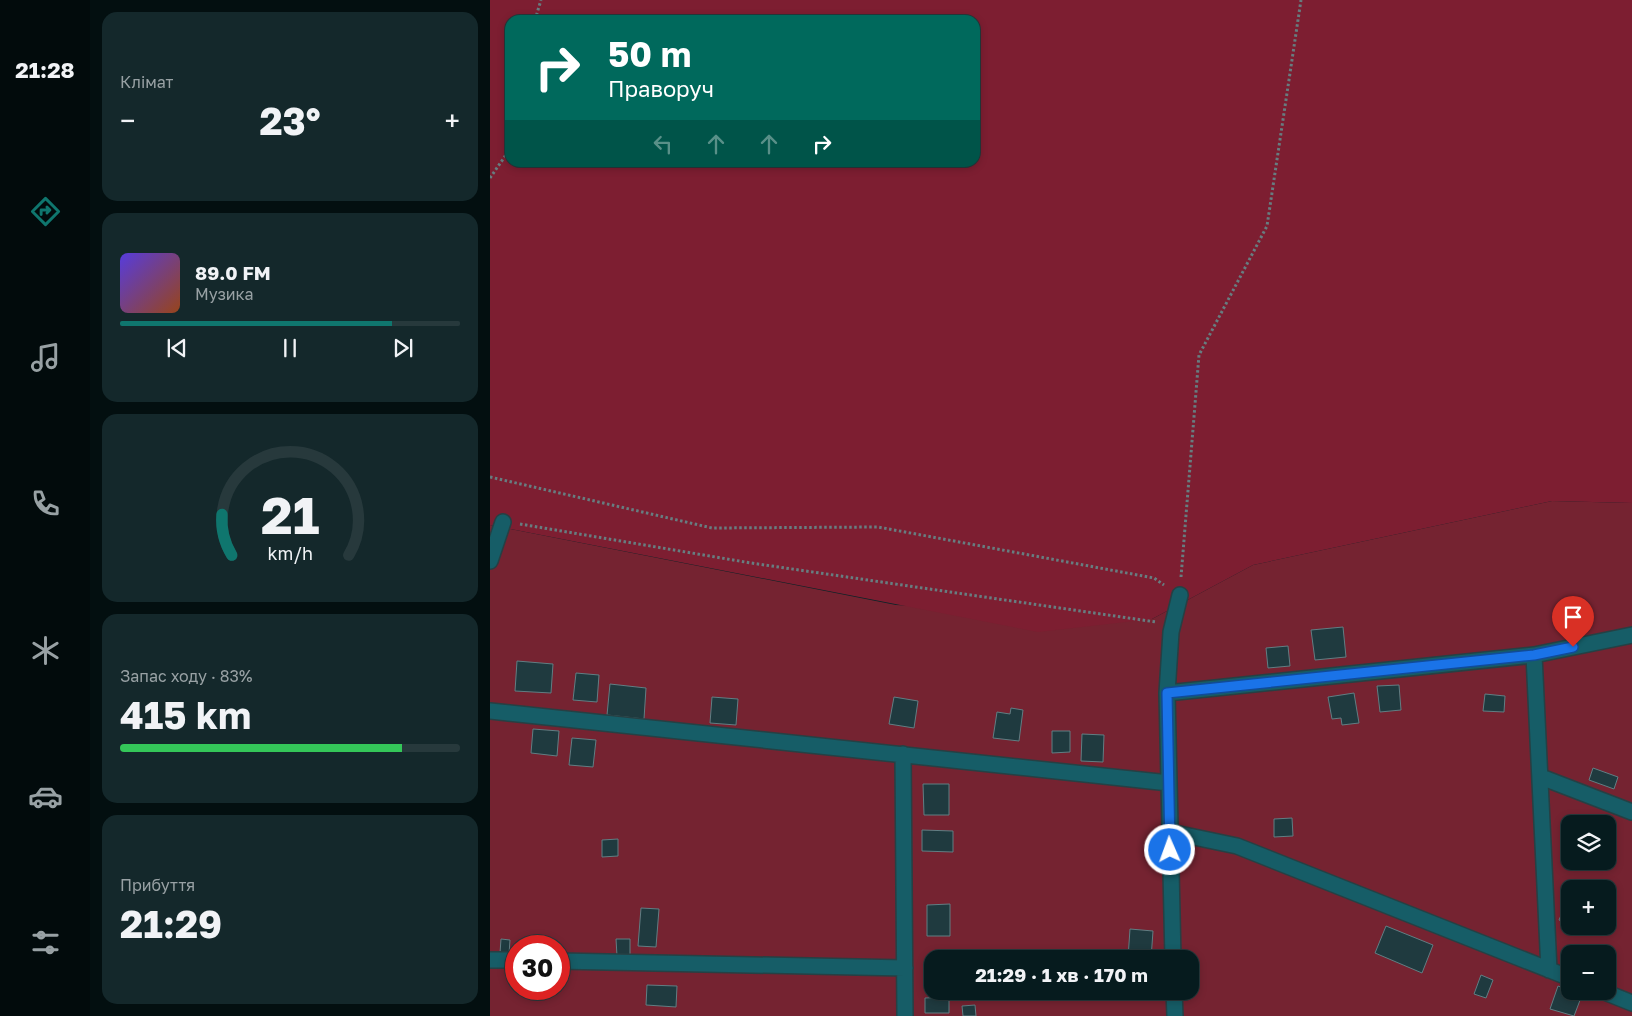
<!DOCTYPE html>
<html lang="uk">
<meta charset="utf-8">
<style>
:root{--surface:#061b1e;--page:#14282b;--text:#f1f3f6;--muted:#98a1a4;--line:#27393c;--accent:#0f766e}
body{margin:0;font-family:"Golos Text",sans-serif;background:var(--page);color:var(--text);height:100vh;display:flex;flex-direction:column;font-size:19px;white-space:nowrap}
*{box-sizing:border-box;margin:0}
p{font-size:16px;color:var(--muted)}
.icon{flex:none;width:28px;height:28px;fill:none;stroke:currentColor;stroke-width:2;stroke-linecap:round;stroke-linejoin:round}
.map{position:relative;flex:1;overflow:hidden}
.panel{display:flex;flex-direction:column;gap:12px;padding:12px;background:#030f10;width:400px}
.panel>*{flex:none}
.guide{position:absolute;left:15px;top:15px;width:475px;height:152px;border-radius:15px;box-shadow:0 2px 8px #0003,0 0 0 1px var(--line);background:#00695c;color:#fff;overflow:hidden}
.controls{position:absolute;left:1071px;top:815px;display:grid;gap:10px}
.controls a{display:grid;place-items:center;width:55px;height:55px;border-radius:10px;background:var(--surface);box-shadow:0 2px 8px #0003,0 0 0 1px var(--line);font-size:25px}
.speed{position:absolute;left:15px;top:935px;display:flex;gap:10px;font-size:25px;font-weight:700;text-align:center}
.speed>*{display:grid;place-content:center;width:65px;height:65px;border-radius:50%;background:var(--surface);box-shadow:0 2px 8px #0003,0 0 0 1px var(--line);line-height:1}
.speed .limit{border:8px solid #d22;background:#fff;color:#111}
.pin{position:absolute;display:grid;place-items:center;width:42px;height:42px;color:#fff;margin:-51px -21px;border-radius:50% 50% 50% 0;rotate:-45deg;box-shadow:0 0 5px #0007}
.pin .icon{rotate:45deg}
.me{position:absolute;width:55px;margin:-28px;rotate:358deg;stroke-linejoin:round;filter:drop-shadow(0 0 4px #0008)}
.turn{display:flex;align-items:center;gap:18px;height:105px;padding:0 20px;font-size:22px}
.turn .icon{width:65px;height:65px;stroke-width:2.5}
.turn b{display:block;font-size:35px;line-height:42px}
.lanes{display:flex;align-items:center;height:48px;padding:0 20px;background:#0003;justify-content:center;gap:25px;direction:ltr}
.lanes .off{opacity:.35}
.big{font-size:38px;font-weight:700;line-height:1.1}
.panel .widget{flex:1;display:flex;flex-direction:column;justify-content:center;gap:8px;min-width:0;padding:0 18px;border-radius:15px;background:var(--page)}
.panel .dial{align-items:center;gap:0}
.dial svg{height:130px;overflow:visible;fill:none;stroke:var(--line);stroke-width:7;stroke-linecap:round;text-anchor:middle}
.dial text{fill:var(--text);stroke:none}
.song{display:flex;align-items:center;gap:15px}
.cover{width:60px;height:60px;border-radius:8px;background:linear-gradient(135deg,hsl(250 70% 55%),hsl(20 70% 35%))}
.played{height:5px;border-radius:2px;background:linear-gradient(90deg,var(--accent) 80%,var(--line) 80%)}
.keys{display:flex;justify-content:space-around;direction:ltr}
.heat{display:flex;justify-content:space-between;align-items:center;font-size:28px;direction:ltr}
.charge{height:8px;border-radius:4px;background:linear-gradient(90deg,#34c759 83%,var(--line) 0)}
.trip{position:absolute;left:434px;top:950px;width:275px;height:50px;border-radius:15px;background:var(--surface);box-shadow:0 2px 8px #0003,0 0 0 1px var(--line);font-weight:700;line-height:50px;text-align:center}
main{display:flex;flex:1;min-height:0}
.menu{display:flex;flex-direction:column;width:90px;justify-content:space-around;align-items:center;background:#020b0c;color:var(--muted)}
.menu .icon{width:35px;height:35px}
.menu .current{color:var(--accent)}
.menu b{font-size:22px;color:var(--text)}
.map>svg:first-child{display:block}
</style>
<main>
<nav class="menu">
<b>21:28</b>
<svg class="icon current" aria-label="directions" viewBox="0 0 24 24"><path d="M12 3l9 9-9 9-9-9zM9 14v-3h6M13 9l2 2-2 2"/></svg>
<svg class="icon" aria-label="music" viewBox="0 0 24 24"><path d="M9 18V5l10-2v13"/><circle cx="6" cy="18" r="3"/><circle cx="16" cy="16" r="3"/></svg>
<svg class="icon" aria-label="phone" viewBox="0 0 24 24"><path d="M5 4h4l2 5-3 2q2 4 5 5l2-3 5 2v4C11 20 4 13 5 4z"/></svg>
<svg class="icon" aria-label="climate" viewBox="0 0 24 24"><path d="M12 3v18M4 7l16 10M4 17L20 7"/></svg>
<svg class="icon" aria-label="car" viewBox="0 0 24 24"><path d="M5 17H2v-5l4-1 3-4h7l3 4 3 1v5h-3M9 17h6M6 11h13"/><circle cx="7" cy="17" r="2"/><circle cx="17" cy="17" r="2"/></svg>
<svg class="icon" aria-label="filters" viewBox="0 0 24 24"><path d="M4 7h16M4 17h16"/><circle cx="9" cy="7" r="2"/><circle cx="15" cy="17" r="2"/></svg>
</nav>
<section class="panel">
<div class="widget"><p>Клімат</p>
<div class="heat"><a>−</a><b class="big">23°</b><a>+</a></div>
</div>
<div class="widget">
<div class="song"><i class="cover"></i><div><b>89.0 FM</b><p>Музика</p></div></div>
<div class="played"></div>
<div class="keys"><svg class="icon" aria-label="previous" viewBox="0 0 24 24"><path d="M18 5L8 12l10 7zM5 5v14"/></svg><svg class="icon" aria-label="pause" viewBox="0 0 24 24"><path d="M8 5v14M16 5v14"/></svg><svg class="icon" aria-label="next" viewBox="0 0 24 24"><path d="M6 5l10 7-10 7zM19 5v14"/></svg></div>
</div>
<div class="widget dial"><svg viewBox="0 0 100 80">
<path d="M14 69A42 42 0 1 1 86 69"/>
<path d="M14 69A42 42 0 0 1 8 44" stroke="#0f766e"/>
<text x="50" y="56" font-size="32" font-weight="700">21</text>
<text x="50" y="72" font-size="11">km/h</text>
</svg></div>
<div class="widget"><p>Запас ходу · 83%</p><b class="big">415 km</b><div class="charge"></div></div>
<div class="widget"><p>Прибуття</p><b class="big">21:29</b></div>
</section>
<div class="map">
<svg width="1142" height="1016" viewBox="0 0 1142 1016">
<rect width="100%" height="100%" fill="#082428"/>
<!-- green -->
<path fill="#752331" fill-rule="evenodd" d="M1062,501L1142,503V1016H0V525L406,605L662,619L763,565ZM1080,824H1118V861H1080ZM1080,889H1118V926H1080ZM26,946H69V989H26ZM1080,954H1118V991H1080ZM442,959H700V991H442Z"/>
<!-- forest -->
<path fill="#7d1e31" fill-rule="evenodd" d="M0,0H1142V503L1062,501L763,565L662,619L548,632L0,525ZM20,20H485V162H20Z"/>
<!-- building -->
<path fill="#1f3a3f" stroke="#617e83" d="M853,627L856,657L825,660L821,630Z
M798,646L800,666L778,668L776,648Z
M27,661L63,664L61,693L25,691Z
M86,673L109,675L107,702L83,700Z
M120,684L156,688L154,719L117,715Z
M909,685L911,710L890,712L887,686Z
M864,693L869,723L852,725L851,718L842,719L838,697Z
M995,694L1015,696L1014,712L993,711Z
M222,697L248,699L246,725L220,723Z
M404,697L428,701L424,728L399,724Z
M521,708L533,710L529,741L503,738L507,712L520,714Z
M43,729L69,731L67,756L41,753Z
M562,731H580V752L562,753Z
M592,734L614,735L613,762L591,761Z
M82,738L106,740L103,767L79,765Z
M1103,768L1128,777L1124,789L1099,780Z
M433,784H459V815H434Z
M802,818L803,836L784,837V819Z
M432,830L463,831V852L432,851Z
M128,839V856L112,857V840Z
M460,904V936H437V905Z
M151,908L169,909L166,947L148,946Z
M1074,908L1080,910V925L1069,920Z
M896,926L943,945L932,973L885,953Z
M640,929L663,931L661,959L638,958Z
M11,939L20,940L19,954L10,953Z
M126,939H140V956H127Z
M442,960V975H435V961Z
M991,975L1003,980L996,998L984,994Z
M157,985L187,986L186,1007L156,1005Z
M1068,986L1092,995L1084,1016L1060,1009Z
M459,997V1013H435V998Z
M485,1005L486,1016H473L472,1006Z"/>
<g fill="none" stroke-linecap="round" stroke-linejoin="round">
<!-- minor casing -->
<g stroke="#264044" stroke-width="18">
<path id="minor" d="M0,561L13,522
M1044,655L1142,635
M677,693L1044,655L1059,970
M0,711L679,783
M413,754L415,1016
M1051,777L1142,812
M680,832L747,846L1080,978
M683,959L677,693L681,632L690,595
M0,960H26
M69,961L415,968
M684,991L685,1016
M1112,991L1142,1003"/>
</g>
<!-- path -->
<path stroke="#677d80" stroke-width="3" stroke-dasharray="2.5 2.5" stroke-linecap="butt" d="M45,20L51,0
M20,93L16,104L20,128
M0,178L20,149
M0,477L222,528L388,527L664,578L674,585
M30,524L261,563L666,622
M691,577L709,355L777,226L811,0"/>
<!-- minor -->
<use href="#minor" stroke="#165d67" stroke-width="15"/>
</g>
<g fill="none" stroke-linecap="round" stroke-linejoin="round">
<!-- route casing -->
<g stroke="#114b97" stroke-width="12">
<path id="route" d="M680,850L677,693L1044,655L1083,647"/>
</g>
<!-- route -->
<use href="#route" stroke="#1a73e8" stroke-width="9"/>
</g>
</svg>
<div class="controls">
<a><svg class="icon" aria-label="layers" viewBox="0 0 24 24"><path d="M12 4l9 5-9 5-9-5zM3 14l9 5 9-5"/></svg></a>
<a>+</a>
<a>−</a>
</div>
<div class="speed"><div class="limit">30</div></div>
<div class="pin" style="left:1083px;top:647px;background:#d93025"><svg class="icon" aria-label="arrive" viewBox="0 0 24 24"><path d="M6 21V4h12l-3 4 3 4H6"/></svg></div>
<svg class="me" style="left:680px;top:850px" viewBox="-20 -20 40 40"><circle r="17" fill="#1a73e8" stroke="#fff" stroke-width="3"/><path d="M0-11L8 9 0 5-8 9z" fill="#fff"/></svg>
<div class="trip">21:29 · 1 хв · 170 m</div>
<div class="guide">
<div class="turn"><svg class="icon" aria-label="right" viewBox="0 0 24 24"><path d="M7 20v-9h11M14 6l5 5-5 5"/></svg><div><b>50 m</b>Праворуч</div></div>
<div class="lanes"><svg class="icon off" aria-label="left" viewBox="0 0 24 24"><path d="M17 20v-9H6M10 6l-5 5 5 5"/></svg><svg class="icon off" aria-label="ahead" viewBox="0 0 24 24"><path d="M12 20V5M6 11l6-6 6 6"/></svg><svg class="icon off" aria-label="ahead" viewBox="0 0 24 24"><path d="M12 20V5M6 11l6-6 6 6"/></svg><svg class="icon" aria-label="right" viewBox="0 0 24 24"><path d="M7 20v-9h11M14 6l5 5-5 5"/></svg></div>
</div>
</div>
</main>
